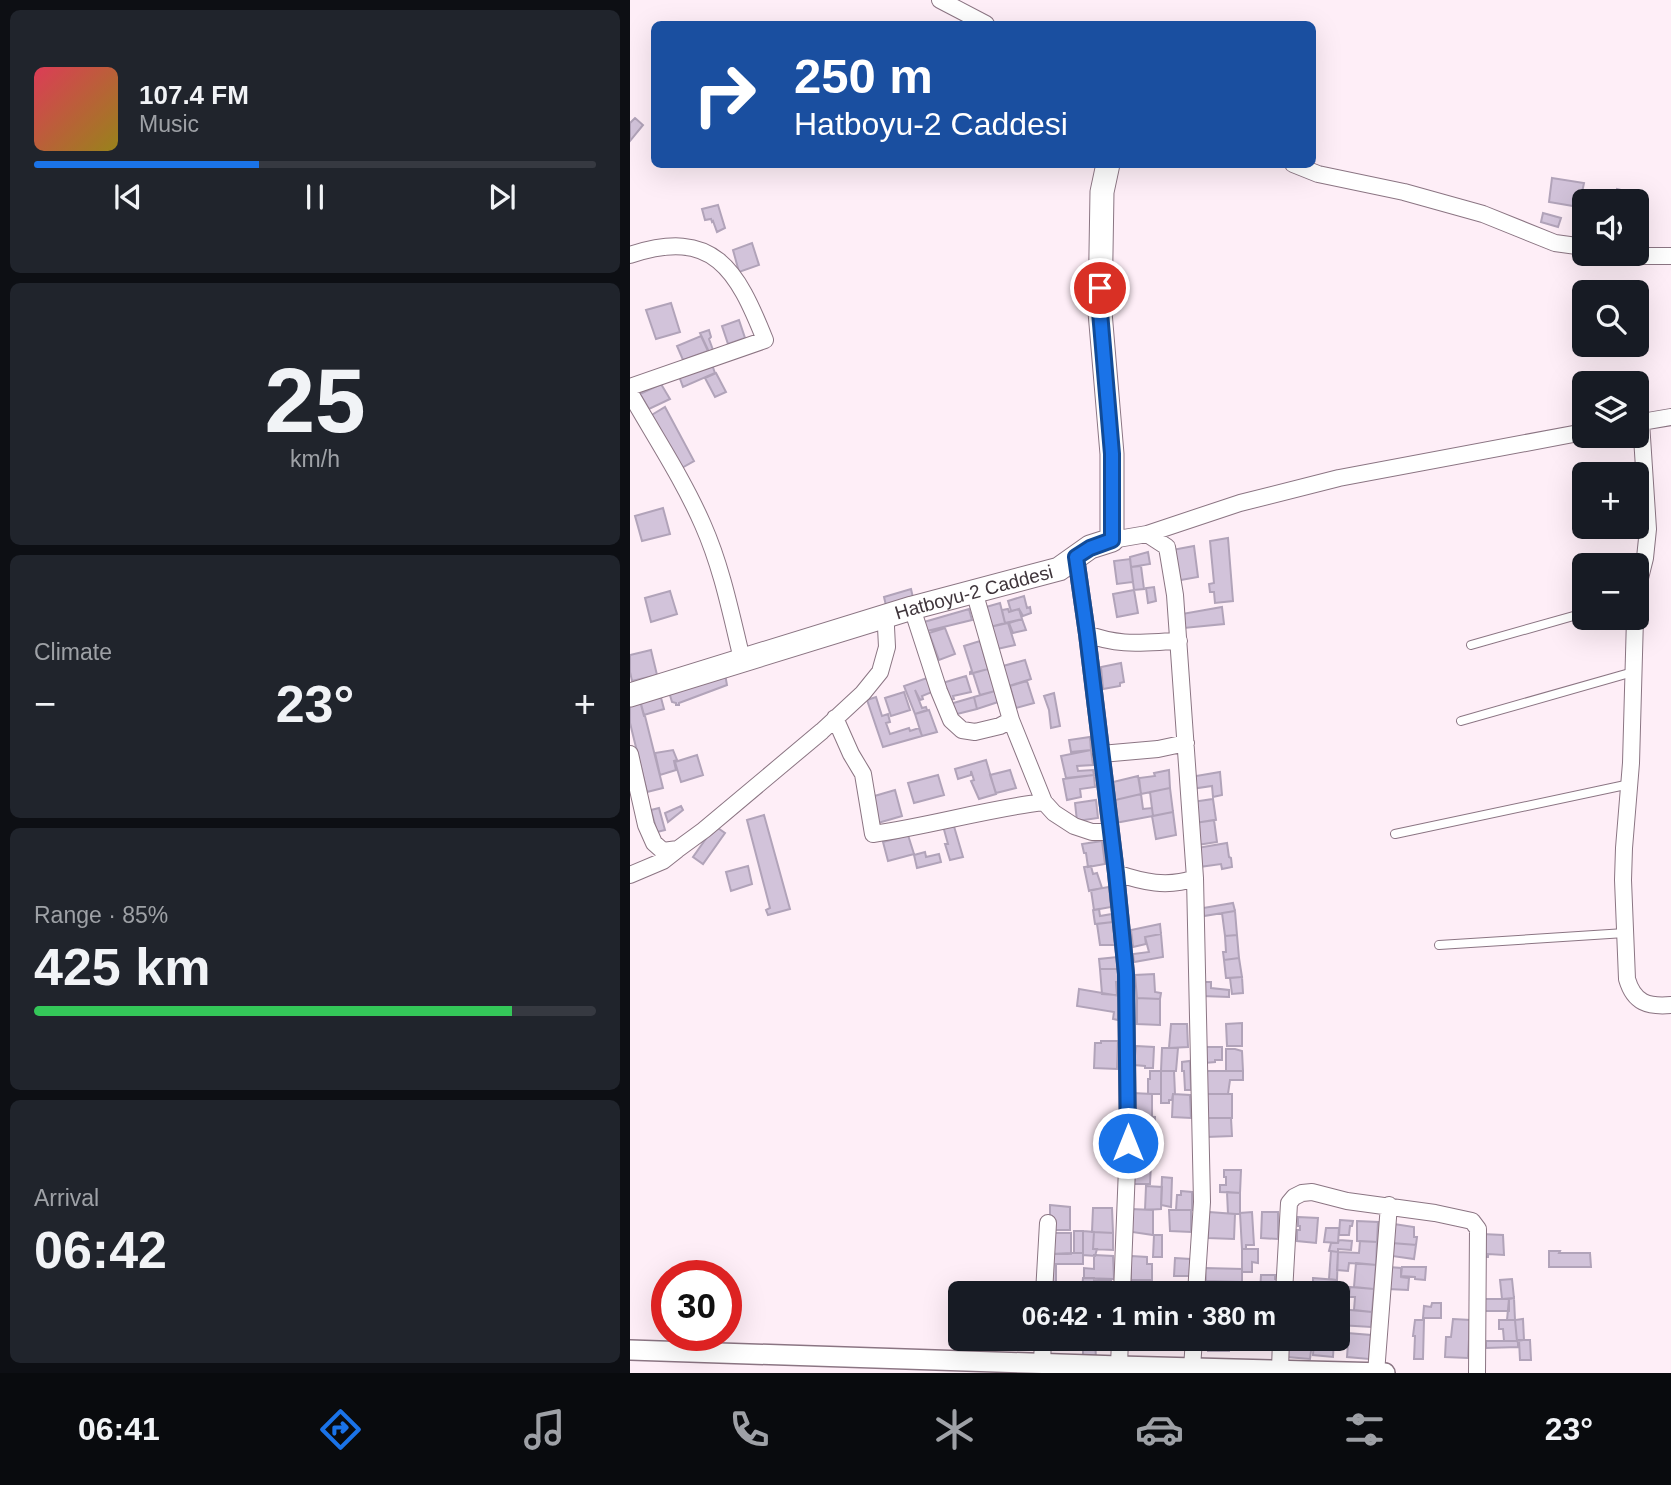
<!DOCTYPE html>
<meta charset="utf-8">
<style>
:root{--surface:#171b24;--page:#20242c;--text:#f1f3f6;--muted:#9ea1a6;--line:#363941;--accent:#1a73e8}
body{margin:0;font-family:Arial,sans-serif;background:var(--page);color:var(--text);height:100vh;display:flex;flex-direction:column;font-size:26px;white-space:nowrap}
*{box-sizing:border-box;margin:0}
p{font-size:23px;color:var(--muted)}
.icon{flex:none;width:38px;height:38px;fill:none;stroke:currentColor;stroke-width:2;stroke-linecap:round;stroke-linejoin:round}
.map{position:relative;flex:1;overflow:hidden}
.details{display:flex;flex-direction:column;gap:10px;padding:10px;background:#0d0f14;width:630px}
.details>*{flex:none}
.top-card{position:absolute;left:21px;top:21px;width:665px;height:147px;border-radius:10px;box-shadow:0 7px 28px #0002;background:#1a4fa0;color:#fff;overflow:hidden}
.fabs{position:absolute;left:942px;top:189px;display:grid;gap:14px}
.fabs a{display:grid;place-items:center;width:77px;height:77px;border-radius:10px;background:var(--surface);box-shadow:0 7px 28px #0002;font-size:35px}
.speed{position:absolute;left:21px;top:1260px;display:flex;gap:14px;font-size:35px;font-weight:700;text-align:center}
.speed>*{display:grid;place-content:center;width:91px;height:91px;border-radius:50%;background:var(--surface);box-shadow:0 7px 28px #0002;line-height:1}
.speed .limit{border:10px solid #d22;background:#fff;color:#111}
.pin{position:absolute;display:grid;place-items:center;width:60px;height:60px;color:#fff;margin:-30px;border:4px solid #fff;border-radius:50%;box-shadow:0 2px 7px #0007}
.me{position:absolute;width:77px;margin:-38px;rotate:0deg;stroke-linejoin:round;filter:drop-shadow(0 0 5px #0008)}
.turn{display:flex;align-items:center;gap:24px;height:147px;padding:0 28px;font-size:32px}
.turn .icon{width:91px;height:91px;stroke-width:2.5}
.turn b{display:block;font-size:49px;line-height:60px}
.big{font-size:52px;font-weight:600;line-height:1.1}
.details .card{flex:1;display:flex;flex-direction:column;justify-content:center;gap:10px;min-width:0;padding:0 24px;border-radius:10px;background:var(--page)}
.details .dial{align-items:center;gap:0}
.dial b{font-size:91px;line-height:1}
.song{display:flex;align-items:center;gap:21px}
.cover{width:84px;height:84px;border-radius:10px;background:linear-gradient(135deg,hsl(350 70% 55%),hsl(50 70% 35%))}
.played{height:7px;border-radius:4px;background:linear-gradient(90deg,var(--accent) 40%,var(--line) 40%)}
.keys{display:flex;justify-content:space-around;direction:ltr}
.heat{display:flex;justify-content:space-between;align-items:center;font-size:38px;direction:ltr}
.charge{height:10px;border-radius:5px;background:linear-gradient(90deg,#34c759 85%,var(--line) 0)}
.trip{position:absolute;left:318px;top:1281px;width:402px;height:70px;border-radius:10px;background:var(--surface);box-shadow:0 7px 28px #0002;font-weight:600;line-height:70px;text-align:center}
.dock{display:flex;height:112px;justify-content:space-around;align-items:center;background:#090b0e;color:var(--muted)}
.dock .icon{width:49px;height:49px}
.dock .selected{color:var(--accent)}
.dock b{font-size:32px;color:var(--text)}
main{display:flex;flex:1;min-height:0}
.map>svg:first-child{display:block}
</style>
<main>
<section class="details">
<div class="card">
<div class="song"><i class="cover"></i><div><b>107.4 FM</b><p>Music</p></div></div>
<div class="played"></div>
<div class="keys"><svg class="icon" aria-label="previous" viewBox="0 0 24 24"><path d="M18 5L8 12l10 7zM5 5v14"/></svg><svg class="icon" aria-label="pause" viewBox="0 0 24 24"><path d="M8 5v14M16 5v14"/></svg><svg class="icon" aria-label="next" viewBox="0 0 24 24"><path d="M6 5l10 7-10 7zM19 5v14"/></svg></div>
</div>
<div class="card dial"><b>25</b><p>km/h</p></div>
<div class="card"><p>Climate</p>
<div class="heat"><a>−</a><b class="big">23°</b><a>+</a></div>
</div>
<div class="card"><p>Range · 85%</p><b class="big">425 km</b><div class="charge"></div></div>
<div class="card"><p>Arrival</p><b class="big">06:42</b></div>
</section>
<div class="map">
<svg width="1041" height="1373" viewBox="0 0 1041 1373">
<rect width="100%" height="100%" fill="#feeef7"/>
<!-- building -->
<path fill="#d2c3da" stroke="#b1a3b9" stroke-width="2" d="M5,118L13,125L0,141V123Z
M922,178L954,183L949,207L919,202Z
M987,189L1003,193L1001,201H984Z
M88,205L95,228L87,232L83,221L82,222L81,219L75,220L72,209Z
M913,213L931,218L928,227L911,222Z
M122,243L129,265L109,272L103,250Z
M41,303L50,332L26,339L16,310Z
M109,320L115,338L98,344L92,326Z
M79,330L81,337L79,339L83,350L79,352L70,333Z
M71,336L78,351L53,360L47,346Z
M81,362L85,373L53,387L49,376Z
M86,373L96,392L85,397L75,378Z
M31,384L40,399L19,409L10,394Z
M35,407L64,461L50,469L20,416Z
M33,508L40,534L12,541L5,516Z
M598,538L603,601L585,603L584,592H580L579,584L584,583L580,541Z
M564,546L568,577L545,581L542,550Z
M518,552L520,564L501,567L500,557Z
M500,559L503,582L487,584L484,561Z
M511,566L514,589L504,590L501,567Z
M524,587L526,601L518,603L516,588Z
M281,589L284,602L257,610L254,597Z
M504,590L508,613L487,617L483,594Z
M40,591L47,614L21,622L15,598Z
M394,596L397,608L400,607L401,613L393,616L389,609L381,611L378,601Z
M370,603L375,623L360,627L356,607Z
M592,607L594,624L554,628L552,614Z
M339,609L342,620L297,631L294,622Z
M378,609L379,612L389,609L392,619L375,623L372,610Z
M392,619L396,630L383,633L379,623Z
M378,623L385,645L367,649L360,627Z
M315,628L325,654L309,660L299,633Z
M350,641L358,669L340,674V672L342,671L334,646Z
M21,650L27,675L2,681L0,672V655Z
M395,660L401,679L379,686L373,666Z
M491,663L494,682L490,683V686L473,689L471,667Z
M358,669L365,691L350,695L343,673Z
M95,674L97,685L49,703V705H46V703L42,702L39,692Z
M336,676L341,692L323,696L324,699L316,701L309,684Z
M297,678L302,692L292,696L293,699L290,700L285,690L292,708L296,707L297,710L285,714L274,686Z
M397,681L404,703L386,708L380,686Z
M365,691L368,702L347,709L344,697Z
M274,692L280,710L261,716L255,698Z
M424,693L430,726L421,728L419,710L414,696Z
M30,694L34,709L14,715L10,700Z
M246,697L252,716L258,714L260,722L256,723L260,734L279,728L280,731L289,728L292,736L253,747L237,700Z
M344,697L347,709L323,715L320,704Z
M10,701L14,716H15L33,788L17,792L0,723V704Z
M299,710L307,732L292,736L285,714Z
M460,737L461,750L441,752L439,740Z
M43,750L47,760L44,761L46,770L30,775L25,753Z
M461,750L463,765L447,766L448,771L463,770L464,775L436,778L431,756Z
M67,755L73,775L51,782L45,762Z
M356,760L366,794L349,799L341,781L344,780L341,771V775L328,779L325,769Z
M380,770L386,788L366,793L360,775Z
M539,770L540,788L511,794L509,778L525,776L524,773Z
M590,772L592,795L583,797L582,786L561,789L560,777Z
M308,775L314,795L284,803L278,783Z
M464,775L465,787L450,789L451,797L437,800L433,779Z
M508,776L511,794L481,801L479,783Z
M540,788L543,812L523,816L520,792Z
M265,790L272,816L248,823L241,797Z
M511,794L513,809L522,808L523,816L485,823L481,801Z
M583,799L586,820L564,823L562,802Z
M466,800L468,818L447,821L445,803Z
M51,806L53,810L38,822L35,813Z
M29,808L35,830L27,832L21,810Z
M543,812L546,835L526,839L522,816Z
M134,815L160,909L138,915L136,910L140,908L117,820Z
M584,820L587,842L567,845L565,823Z
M323,823L333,857L320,860L315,844H318L313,826Z
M85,826L95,833L73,864L63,857Z
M278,835L284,854L258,861L253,842Z
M472,841L475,864L458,867L456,853H454L452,844Z
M597,843L599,857L601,858L602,867L592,869L591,864L569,867L567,848Z
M295,852L296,857L309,854L311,862L287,868L284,855Z
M118,866L122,884L101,891L96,872Z
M461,866L463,874L467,873L472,888L459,891L454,867Z
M479,887L481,907L464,910L461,890Z
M603,903L605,911L574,916L573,908Z
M469,909L470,916L482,914L483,922L465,924L463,910Z
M605,911L607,935L595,936L592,913Z
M483,922L485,945H470L467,924Z
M530,924L531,934L515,937L516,944L503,947L501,930Z
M531,934L533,957L504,962L503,954L519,952L515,937Z
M607,935L609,958L594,960L593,952H596L595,936Z
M487,957L488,969H470L469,959Z
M609,958L612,977L596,978L594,960Z
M470,969H488L489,982H486L487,995L472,994Z
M524,974L525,992L531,993L530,999L507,998L505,975Z
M612,977L613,993L602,994L600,978Z
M572,982H581V988L599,990V997L572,996Z
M449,989L490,996L488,1020L483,1019L484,1012L447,1006Z
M507,998L530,999V1025L507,1024Z
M612,1023V1046H597L596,1024Z
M541,1024H557L558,1047L539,1048Z
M471,1041H488L487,1069L464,1068L465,1043H471Z
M506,1046L524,1047L523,1068H515V1066L504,1065Z
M575,1047H592V1060H585V1062L575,1063Z
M532,1048H548L546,1071H531Z
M596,1049H605L612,1051L613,1071H596Z
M560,1061L561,1090H555L554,1071H552V1062Z
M520,1071H531V1094H518V1079H520Z
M531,1071H544L545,1094H543L542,1100H539V1103H531Z
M576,1071H613V1080H600L598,1094H576Z
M502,1093L522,1094V1117L503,1116Z
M543,1094L560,1095L561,1118L542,1117Z
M576,1094H602V1118H577Z
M504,1116L525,1117L524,1140L504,1139Z
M577,1118H601L602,1136L577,1137Z
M504,1139L525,1140V1160H503Z
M501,1163H521L520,1184H501Z
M594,1170H611L610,1193L590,1192V1185H596V1177H594Z
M532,1177L542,1178L541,1207L531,1205Z
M516,1186L532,1187L531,1209L515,1210Z
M551,1191L562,1192V1210H546L547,1195H551Z
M597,1192L610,1193V1214H598Z
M420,1205L440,1207V1230H420Z
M463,1208H482L483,1233L462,1232Z
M501,1209L523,1210V1235L502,1232Z
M539,1210H561V1232L540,1231Z
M579,1212L605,1214L604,1239L578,1238Z
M622,1212L624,1245H616V1249H612L610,1213Z
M632,1212H648V1239L631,1238Z
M668,1217L688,1218L686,1243L667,1241V1230H670V1226H668Z
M710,1220L723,1221L722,1226H720L719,1235H709Z
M727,1221L748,1222L747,1242L727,1241Z
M764,1224L784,1227V1237H787L786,1245L762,1243Z
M696,1228H709L708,1243L694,1242Z
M444,1231H453V1253H444Z
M453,1231L464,1232L463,1249H467L465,1256L453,1255Z
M464,1232L483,1233V1250L463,1249Z
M422,1233H441V1254H421Z
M852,1234L873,1235L874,1255L858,1254V1257H853Z
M524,1235H532V1257H523Z
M709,1240L722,1241L721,1250L708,1249V1252L699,1251L701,1243H708Z
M730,1241L747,1242L746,1265L719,1263L718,1271L707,1270L708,1252L729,1253Z
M762,1243L786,1245L784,1259L762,1256Z
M612,1249H628V1263L622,1262V1272H612Z
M701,1251L708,1252L707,1280L699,1279Z
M919,1251H930L929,1253H960L961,1267H919Z
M442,1253H453V1264H426V1284H417L421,1254Z
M464,1255L483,1256L484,1279L454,1278V1268L464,1269Z
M501,1256L517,1257V1264H522V1281L501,1280Z
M545,1258L560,1259V1276H544Z
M726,1263L746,1265L744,1289L724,1287Z
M759,1267L771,1268V1277L779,1278L778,1290L758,1289Z
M772,1267H796L795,1280L785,1279V1277L771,1276Z
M575,1268L612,1269V1282L576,1281Z
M631,1275H645V1279H647V1293H630Z
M453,1278H464V1290L452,1289Z
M683,1278L707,1280V1290L683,1288Z
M882,1279L884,1298L872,1299L870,1280Z
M465,1280H481V1293H465L468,1292V1287H465Z
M501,1280H520L519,1293H501Z
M541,1282L560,1283V1293H541Z
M707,1286L719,1287L718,1310L709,1309V1293H707Z
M720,1287L744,1289L742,1312L724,1310L725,1297H719Z
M884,1298L885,1320H877L879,1299Z
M855,1299H879V1311H855Z
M802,1303H811V1318H793L794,1306L801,1307Z
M709,1309L742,1312L741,1327L709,1325Z
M823,1319L840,1320L838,1358L815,1357L816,1337H821Z
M893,1319L894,1340L887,1341L885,1320Z
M785,1320H794L793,1359H784L785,1336H783Z
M869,1320H885L887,1341H874L873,1329H869Z
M717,1333L741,1335L739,1359L717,1357L718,1343L716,1342Z
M420,1339H453V1347L420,1346Z
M453,1339L465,1340L466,1358L453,1356Z
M578,1339H599V1351H578Z
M684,1339H704L703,1357L683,1355Z
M889,1340H900L901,1360H890Z
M658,1341L682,1343L680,1359L657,1357Z
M856,1341H888V1347L856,1348Z"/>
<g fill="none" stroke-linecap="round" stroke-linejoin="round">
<!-- service casing -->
<g stroke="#8b7583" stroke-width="10">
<path id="service" d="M841,645L954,613
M831,721L1003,672
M765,834L1000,784
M809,945L995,933"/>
</g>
<!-- minor casing -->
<g stroke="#8b7583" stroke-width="18">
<path id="minor" d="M310,0L356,24
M663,164L688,174L774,192L853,214L925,243L954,247
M997,254L1011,256H1041
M0,255C84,227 107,270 135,340L0,387
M0,393C25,437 53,479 73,525C92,568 101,614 112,659
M1006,423L1041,417
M517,534L537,547L545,595L565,878L572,1202L566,1293
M482,540L517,534L610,503L709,478L954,432
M446,557L457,634L486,873L496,973L498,1143L492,1293
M344,591L381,720
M1006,594L1015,558L1018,529L1011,422
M282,608L309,691L321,720L332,730L345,732L370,726L381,720L414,802L424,813L444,826L462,832H480
M1005,618L1001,763L994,848L993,880L997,979C1004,1003 1018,1007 1041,1005
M457,634C492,647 514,642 549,641
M205,718L221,754L233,774L243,834C300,826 356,809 414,802
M0,754L16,825L24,843L33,851L48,849L74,830L192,731L233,693L250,672L257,647L256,627L252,617
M471,754L528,749L556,743
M486,873C513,882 537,888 565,878
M0,875L33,861L47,850
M414,1293L418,1223
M654,1293L659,1203L664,1197L672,1193L682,1192L717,1201L805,1213L842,1221L848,1229L847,1373
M412,1363L413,1339
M489,1366L490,1339
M562,1368L564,1339
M650,1369L651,1339
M746,1373L759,1205"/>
</g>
<!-- tertiary casing -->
<g stroke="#8b7583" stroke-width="22">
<path id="tertiary" d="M0,1350L489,1366L755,1373"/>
</g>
<!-- secondary casing -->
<g stroke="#8b7583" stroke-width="25">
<g id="secondary">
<path id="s1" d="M0,695L282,608L429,569L460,547L482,540V454L470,312L472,192L478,164"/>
</g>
</g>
<!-- service -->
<use href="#service" stroke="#fff" stroke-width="8"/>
<!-- minor -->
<use href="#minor" stroke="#fff" stroke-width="16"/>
<!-- tertiary -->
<use href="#tertiary" stroke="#fff" stroke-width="19"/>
<!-- secondary -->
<use href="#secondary" stroke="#fff" stroke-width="23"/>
</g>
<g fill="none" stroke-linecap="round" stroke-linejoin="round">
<!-- route casing -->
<g stroke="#114b97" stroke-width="18">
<path id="route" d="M470,288V312L482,454V540L460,548L446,557L457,634L486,873L496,974L498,1143"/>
</g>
<!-- route -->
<use href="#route" stroke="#1a73e8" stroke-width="12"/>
</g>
<g text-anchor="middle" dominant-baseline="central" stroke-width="6" stroke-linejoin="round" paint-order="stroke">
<!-- street labels -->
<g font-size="19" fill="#3f353b" stroke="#fff">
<text stroke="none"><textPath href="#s1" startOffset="359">Hatboyu-2 Caddesi</textPath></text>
</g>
</g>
</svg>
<div class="fabs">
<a><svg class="icon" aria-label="sound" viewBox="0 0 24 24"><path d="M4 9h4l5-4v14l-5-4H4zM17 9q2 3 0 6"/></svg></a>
<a><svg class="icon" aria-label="search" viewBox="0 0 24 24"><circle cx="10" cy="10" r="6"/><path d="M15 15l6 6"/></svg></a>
<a><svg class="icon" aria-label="layers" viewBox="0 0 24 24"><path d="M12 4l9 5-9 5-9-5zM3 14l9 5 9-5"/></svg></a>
<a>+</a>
<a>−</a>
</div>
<div class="speed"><div class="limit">30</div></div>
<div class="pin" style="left:470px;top:288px;background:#d93025"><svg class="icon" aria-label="arrive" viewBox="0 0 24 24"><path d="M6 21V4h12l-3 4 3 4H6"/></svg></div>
<svg class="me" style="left:498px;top:1143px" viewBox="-20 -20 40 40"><circle r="17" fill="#1a73e8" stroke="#fff" stroke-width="3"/><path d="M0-11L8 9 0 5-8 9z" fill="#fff"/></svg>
<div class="trip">06:42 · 1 min · 380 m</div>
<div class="top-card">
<div class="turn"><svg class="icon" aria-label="right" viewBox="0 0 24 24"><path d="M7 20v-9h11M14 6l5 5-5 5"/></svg><div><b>250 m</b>Hatboyu-2 Caddesi</div></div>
</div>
</div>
</main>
<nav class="dock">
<b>06:41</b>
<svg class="icon selected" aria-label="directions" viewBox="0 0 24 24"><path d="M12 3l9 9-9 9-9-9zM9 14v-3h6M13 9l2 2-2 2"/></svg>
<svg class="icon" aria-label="music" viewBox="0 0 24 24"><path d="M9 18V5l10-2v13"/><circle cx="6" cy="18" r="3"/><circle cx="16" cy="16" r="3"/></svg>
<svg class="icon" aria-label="phone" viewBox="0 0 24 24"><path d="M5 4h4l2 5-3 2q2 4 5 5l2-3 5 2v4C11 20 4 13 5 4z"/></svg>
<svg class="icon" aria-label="climate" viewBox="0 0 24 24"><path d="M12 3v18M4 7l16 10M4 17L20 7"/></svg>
<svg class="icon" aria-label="car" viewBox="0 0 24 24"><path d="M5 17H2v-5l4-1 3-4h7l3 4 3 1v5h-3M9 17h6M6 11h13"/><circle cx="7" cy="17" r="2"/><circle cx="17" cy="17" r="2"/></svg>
<svg class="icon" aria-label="filters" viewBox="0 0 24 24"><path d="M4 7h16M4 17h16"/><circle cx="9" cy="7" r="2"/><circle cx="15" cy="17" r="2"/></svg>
<b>23°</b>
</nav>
